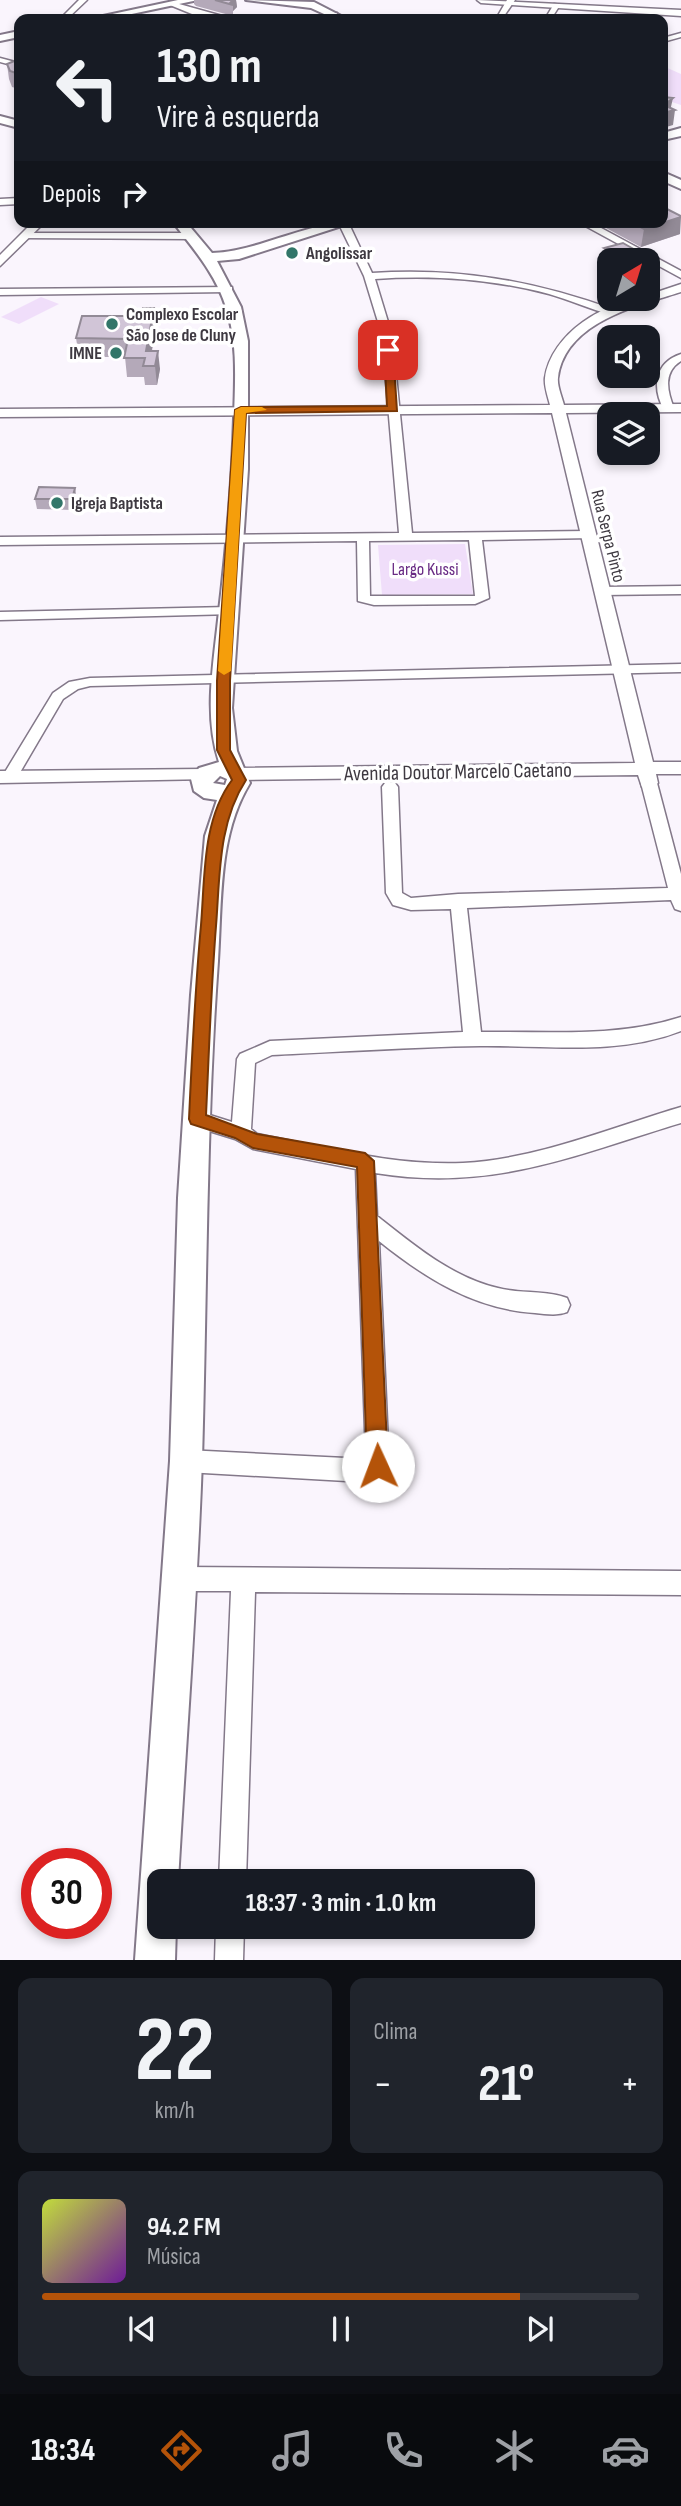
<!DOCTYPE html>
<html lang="pt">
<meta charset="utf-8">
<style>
:root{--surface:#171b24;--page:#20242c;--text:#f1f3f6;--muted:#9ea1a6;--line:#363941;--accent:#b45309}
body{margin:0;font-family:"Sofia Sans Condensed",sans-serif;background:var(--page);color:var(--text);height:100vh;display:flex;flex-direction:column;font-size:26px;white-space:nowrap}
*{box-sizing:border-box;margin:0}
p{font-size:23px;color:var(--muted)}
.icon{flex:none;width:38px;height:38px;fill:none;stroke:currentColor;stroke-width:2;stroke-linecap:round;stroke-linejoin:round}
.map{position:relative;height:1960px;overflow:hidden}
.drawer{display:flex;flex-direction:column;gap:18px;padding:18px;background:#0d0f14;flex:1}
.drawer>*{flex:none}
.banner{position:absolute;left:14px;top:14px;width:654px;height:214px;border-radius:14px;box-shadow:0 4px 10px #0003;background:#171b24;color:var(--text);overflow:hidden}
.needle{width:46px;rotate:38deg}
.controls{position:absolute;left:597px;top:248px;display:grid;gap:14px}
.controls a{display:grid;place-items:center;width:63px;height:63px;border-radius:14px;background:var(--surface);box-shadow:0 4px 10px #0003;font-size:35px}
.speed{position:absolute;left:21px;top:1848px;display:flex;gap:14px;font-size:35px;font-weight:700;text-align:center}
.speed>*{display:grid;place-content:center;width:91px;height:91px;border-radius:50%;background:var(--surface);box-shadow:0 4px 10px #0003;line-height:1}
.speed .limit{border:10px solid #d22;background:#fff;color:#111}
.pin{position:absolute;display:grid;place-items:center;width:60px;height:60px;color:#fff;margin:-30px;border-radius:14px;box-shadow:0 4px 10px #0006}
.me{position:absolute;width:77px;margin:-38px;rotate:358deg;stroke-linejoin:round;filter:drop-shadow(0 0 5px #0008)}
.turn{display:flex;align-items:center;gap:24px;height:147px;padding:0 28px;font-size:32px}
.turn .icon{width:91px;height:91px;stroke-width:2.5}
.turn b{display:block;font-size:49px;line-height:60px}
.then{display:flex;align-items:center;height:66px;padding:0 28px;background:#0003;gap:14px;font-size:26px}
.big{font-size:52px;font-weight:700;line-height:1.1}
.drawer .card{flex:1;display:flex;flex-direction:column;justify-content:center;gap:10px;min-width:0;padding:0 24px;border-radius:14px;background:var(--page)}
.drawer .dial{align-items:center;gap:0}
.dial b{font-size:91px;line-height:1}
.song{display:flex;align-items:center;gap:21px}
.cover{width:84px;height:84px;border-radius:10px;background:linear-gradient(135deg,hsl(70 70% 55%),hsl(280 70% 35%))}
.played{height:7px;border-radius:4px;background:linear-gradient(90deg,var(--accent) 80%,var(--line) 80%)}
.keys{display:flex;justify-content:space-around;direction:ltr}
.heat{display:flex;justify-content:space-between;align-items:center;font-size:38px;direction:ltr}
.drawer .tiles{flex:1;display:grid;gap:18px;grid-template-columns:1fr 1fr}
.card:last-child{grid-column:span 2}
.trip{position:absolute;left:147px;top:1869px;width:388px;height:70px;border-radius:14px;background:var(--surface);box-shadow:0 4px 10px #0003;font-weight:700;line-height:70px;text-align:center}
.tabs{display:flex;height:112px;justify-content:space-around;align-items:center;background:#090b0e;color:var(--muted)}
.tabs .icon{width:49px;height:49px}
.tabs .current{color:var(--accent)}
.tabs b{font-size:32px;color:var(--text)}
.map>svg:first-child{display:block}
</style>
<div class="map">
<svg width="681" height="1960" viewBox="0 0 681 1960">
<rect width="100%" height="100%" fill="#faf5fd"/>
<!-- green -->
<path fill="#f0defa" d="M663,66L681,74V105L663,99Z
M41,297L59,304L19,324L1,317Z
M465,544L473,594L382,595L378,545Z"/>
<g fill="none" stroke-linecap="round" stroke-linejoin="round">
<!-- minor casing -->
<g stroke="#837889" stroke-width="3">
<path id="minor" d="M79,0H87L67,19H60Z
M507,0H515L502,19H496Z
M172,2L233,19L192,14L170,5Z
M554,4L560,5L551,19H545Z
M337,13L334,17L303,19L307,17Z
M681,33V37L663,42V38Z
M0,58L19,63V67L0,62Z
M19,198V204L0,205V199Z
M338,222H348L372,273C457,267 535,281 615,310L616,312L611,315C590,309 570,300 549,294C492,279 433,275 375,279L392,335L412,533L587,531L593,535L592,538L482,540L489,598L475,604L374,605L358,601L357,541L0,545V537L399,533L382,335L364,276ZM469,540L475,596H370L369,541Z
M578,222H590L681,271V278Z
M25,233H192L197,236L192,239L22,238V234Z
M232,287V291L228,292L0,295V289Z
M681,354V361C663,372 667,391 674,408L664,410C652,388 654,363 681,354Z
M681,586V594L602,595L595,591L602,587Z
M229,607L234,608V614L0,620V612Z
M681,664V672L90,686L78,689L63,699L15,781L10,782L2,777L53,693L69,682L90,678Z
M649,778L657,783L681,874V911L675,909L671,900L467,908L481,1032C549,1031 616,1038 681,1017V1031C618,1056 546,1045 480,1046C411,1047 341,1052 272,1055L255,1063L251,1129L257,1134C326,1147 393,1166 463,1163C538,1159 610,1128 681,1107V1123C572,1156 492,1192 375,1173L377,1216C414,1245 451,1277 498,1288C520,1294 546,1290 567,1298L570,1305L567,1312C557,1316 546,1314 535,1313C474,1309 425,1278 379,1241L389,1466L386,1474L364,1482L186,1472L178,1469L175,1461L178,1453L186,1450L366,1459L356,1169L253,1149L235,1139L190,1125L188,1119L190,1113L197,1111L232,1122L237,1059L240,1054L270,1041L463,1032L451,909L411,910L393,905L386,893L382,787L385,783H395L398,787L402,893L411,898L458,894L668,888L641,783Z
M178,1567L681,1571V1595L255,1592L246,1881H219L231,1591H178L170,1587L166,1579L170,1571Z
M216,1927H244L243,1960H215Z"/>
</g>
<!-- tertiary casing -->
<g stroke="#837889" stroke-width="3">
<path id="tertiary" d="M477,0L681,10V16L481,3Z
M33,222H45L0,266V255Z
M681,284V292C637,306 565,322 558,378C557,386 562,397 564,405L681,404V412L566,413L653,762H681V774H656L658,783L649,789L642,787L638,775L236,780L227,774L236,768L635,763L552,413L0,417V409L550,405C548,397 544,386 545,378C551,334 606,299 648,299V295Z
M204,769L213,775L210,779L0,783V771Z"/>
</g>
<!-- secondary casing -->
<g stroke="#837889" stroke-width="4">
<path id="secondary" d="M178,0H198L108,19H89Z
M246,0L314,2L347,19H335L311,8Z
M19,31V37L0,41V35Z
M0,116L19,121V128L0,123Z
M681,128V136L663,140V133Z
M663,172L681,180V189L663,181Z
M173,222H186L212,253C261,251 305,222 354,222L239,259L217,261L241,307L248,341V469L232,708L237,751L250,783C218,835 222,901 218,961C206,1127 207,1293 202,1460C197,1600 186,1741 178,1881H159V1927H176L175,1960H135L170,1461L178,1198L191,995L205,836L217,800L204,798L194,791L191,779L199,768L219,762C204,716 213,667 218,620C226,553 232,485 234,418C235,381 238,342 226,307C215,273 194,250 173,222ZM220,776L227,779L225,785L213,783Z"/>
</g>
<!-- minor -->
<use href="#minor" fill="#fff" fill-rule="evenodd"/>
<!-- tertiary -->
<use href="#tertiary" fill="#fff" fill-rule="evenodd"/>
<!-- secondary -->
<use href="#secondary" fill="#fff" fill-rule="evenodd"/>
</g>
<!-- wall -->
<path fill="#b4a9b9" d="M194,0H236L237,7L233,11V16L196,6L194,4Z
M19,59V89L12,87L9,79L7,64Z
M595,222H663L680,234L641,247Z
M604,248L643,261H610L603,257Z
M154,308L156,326L152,351L160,369L157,385H145L144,377H127L125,357H79L76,338L142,316Z
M75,488L76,498L74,510L37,509L35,499Z"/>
<!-- shaded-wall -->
<path fill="#928a96" d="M233,0H236L237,7L233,11V5L230,3Z
M673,98L670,111L675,110L673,125L663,128L664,105Z
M681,217L680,234L641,247L644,229Z
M644,255L643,261H627V260Z
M154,308L156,326L149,366L146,351Z
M158,351L160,369L157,385L155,366Z
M75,488L76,498L74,510L72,499Z"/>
<!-- building -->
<path fill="#d1c5d7" stroke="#928a96" stroke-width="2" d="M215,0H233L230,3L233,5Z
M19,59V74L10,71L7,64Z
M663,97L673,98L664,105L675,110L663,113Z
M663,207L681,216V217L644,229L631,222H663Z
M623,243L644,255L627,260L604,248Z
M143,308H154L146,351H158L155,366H143L145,358H124L128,339L76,338L82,316H142Z
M39,487L75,488L72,499H35Z"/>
<!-- route -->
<path fill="#b45309" stroke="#753606" stroke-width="2" d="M388,347L393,350L397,411L246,413L230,681V750L246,780C218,823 220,876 216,926C211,989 209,1052 206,1115L257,1134L365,1153L374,1161L388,1466L385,1473L378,1476L370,1473L367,1466L357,1167L253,1148L235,1138L191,1124L189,1119C192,1054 195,990 201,925C205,878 202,820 232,780L217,750V681L235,410L241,407L387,406L384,350Z"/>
<!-- slow -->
<path fill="#f59e0b" d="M241,407H262L267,410L246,413L231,671L224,675L218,671L235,410Z"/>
<!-- markers -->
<g fill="#327669" stroke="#fff" stroke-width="2.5">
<circle cx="292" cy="253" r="7"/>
<circle cx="112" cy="324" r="7"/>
<circle cx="116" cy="353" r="7"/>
<circle cx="57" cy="503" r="7"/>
</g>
<g text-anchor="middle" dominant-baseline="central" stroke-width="7" stroke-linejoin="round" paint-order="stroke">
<!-- far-poi labels -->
<g font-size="18" font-weight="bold" fill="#3e3941" stroke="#fff" text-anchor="start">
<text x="306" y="253">Angolissar</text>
<text x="126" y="314">Complexo Escolar<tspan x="126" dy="21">São Jose de Cluny</tspan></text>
<text x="102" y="353" text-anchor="end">IMNE</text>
<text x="71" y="503">Igreja Baptista</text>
</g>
<!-- far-street labels -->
<g font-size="18" fill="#3e3941" stroke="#fff">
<text transform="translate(608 536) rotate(76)">Rua Serpa Pinto</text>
</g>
<!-- far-park labels -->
<g font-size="18" fill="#692b84" stroke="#fff">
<text x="425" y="569">Largo Kussi</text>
</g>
<!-- street labels -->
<g font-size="21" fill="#3e3941" stroke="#fff">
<text transform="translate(458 772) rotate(-1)">Avenida Doutor Marcelo Caetano</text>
</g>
</g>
</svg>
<div class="controls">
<a><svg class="needle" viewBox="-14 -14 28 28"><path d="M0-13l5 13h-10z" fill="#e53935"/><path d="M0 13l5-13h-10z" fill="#9ea1a6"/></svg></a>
<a><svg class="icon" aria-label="sound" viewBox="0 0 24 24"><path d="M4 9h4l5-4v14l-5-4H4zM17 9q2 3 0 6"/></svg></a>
<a><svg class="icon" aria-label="layers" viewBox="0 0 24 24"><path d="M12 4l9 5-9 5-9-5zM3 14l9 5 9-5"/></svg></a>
</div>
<div class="speed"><div class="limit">30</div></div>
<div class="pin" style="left:388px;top:350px;background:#d93025"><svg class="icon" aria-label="arrive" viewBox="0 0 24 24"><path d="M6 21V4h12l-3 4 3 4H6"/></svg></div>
<svg class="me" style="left:378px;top:1466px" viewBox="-20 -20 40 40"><circle r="19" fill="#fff"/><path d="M0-13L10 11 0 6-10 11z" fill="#b45309"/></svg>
<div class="trip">18:37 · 3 min · 1.0 km</div>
<div class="banner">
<div class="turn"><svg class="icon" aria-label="left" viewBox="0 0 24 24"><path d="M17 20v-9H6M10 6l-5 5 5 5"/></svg><div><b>130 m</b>Vire à esquerda</div></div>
<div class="then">Depois<svg class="icon" aria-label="right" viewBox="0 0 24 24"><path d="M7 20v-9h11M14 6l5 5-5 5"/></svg></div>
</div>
</div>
<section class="drawer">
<div class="tiles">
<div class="card dial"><b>22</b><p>km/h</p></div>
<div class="card"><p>Clima</p>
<div class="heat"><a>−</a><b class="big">21°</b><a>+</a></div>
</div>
<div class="card">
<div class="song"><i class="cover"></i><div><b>94.2 FM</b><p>Música</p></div></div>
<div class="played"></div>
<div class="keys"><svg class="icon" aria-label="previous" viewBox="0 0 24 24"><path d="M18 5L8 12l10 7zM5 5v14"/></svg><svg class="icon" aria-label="pause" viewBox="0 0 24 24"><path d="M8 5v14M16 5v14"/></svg><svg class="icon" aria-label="next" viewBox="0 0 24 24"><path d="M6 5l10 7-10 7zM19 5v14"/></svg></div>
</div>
</div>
</section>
<nav class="tabs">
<b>18:34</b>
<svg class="icon current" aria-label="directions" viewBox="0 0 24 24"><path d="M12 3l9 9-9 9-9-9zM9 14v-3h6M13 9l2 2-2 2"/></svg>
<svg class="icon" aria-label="music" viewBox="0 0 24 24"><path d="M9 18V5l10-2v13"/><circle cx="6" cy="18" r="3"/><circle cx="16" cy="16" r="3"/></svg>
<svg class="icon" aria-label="phone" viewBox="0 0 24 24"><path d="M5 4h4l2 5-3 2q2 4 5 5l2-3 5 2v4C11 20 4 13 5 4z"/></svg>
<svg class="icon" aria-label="climate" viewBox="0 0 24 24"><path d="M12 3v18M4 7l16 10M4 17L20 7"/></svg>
<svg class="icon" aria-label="car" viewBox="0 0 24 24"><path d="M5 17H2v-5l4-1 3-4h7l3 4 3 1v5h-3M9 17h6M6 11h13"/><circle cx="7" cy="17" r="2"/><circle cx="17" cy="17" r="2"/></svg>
</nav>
